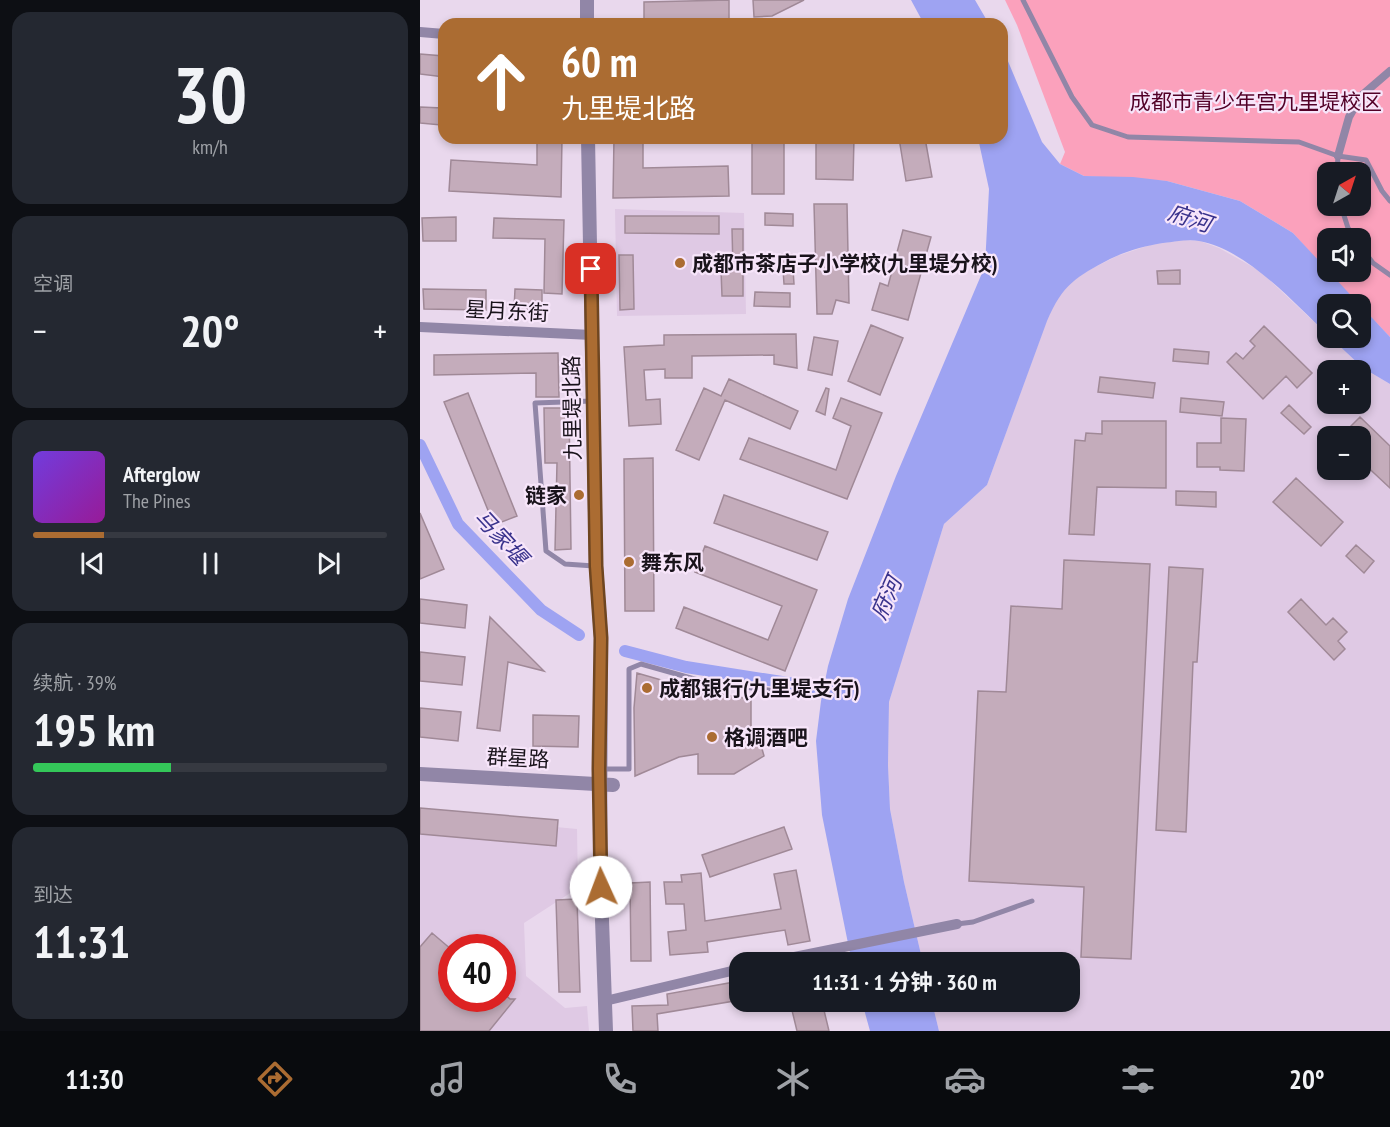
<!DOCTYPE html>
<html lang="zh">
<meta charset="utf-8">
<style>
:root{--surface:#171b24;--page:#242831;--text:#f1f3f6;--muted:#9ea1a6;--line:#363941;--accent:#ab6c32}
body{margin:0;font-family:"PT Sans Narrow","Noto Sans SC",sans-serif;background:var(--page);color:var(--text);height:100vh;display:flex;flex-direction:column;font-size:22px;white-space:nowrap}
*{box-sizing:border-box;margin:0}
p{font-size:20px;color:var(--muted)}
.icon{flex:none;width:33px;height:33px;fill:none;stroke:currentColor;stroke-width:2;stroke-linecap:round;stroke-linejoin:round}
.map{position:relative;flex:1;overflow:hidden}
.panel{display:flex;flex-direction:column;gap:12px;padding:12px;background:#0d0f14;width:420px}
.panel>*{flex:none}
.banner{position:absolute;left:18px;top:18px;width:570px;height:126px;border-radius:18px;box-shadow:0 3px 9px #0003;background:#ab6c32;color:#fff;overflow:hidden}
.needle{width:39px;rotate:39deg}
.fabs{position:absolute;left:897px;top:162px;display:grid;gap:12px}
.fabs a{display:grid;place-items:center;width:54px;height:54px;border-radius:12px;background:var(--surface);box-shadow:0 3px 9px #0003;font-size:30px}
.speed{position:absolute;left:18px;top:934px;display:flex;gap:12px;font-size:30px;font-weight:700;text-align:center}
.speed>*{display:grid;place-content:center;width:78px;height:78px;border-radius:50%;background:var(--surface);box-shadow:0 3px 9px #0003;line-height:1}
.speed .limit{border:9px solid #d22;background:#fff;color:#111}
.pin{position:absolute;display:grid;place-items:center;width:51px;height:51px;color:#fff;margin:-26px;border-radius:12px;box-shadow:0 3px 9px #0006}
.me{position:absolute;width:66px;margin:-33px;rotate:358deg;stroke-linejoin:round;filter:drop-shadow(0 0 4px #0008)}
.turn{display:flex;align-items:center;gap:21px;height:126px;padding:0 24px;font-size:27px}
.turn .icon{width:78px;height:78px;stroke-width:2.5}
.turn b{display:block;font-size:42px;line-height:51px}
.big{font-size:45px;font-weight:700;line-height:1.1}
.panel .widget{flex:1;display:flex;flex-direction:column;justify-content:center;gap:9px;min-width:0;padding:0 21px;border-radius:18px;background:var(--page)}
.panel .dial{align-items:center;gap:0}
.dial b{font-size:78px;line-height:1}
.song{display:flex;align-items:center;gap:18px}
.cover{width:72px;height:72px;border-radius:9px;background:linear-gradient(135deg,hsl(260 70% 55%),hsl(300 70% 35%))}
.played{height:6px;border-radius:3px;background:linear-gradient(90deg,var(--accent) 20%,var(--line) 20%)}
.keys{display:flex;justify-content:space-around;direction:ltr}
.heat{display:flex;justify-content:space-between;align-items:center;font-size:33px;direction:ltr}
.charge{height:9px;border-radius:4px;background:linear-gradient(90deg,#34c759 39%,var(--line) 0)}
.trip{position:absolute;left:309px;top:952px;width:351px;height:60px;border-radius:18px;background:var(--surface);box-shadow:0 3px 9px #0003;font-weight:700;line-height:60px;text-align:center}
.tab-bar{display:flex;height:96px;justify-content:space-around;align-items:center;background:#090b0e;color:var(--muted)}
.tab-bar .icon{width:42px;height:42px}
.tab-bar .on{color:var(--accent)}
.tab-bar b{font-size:27px;color:var(--text)}
main{display:flex;flex:1;min-height:0}
.map>svg:first-child{display:block}
</style>
<main>
<section class="panel">
<div class="widget dial"><b>30</b><p>km/h</p></div>
<div class="widget"><p>空调</p>
<div class="heat"><a>−</a><b class="big">20°</b><a>+</a></div>
</div>
<div class="widget">
<div class="song"><i class="cover"></i><div><b>Afterglow</b><p>The Pines</p></div></div>
<div class="played"></div>
<div class="keys"><svg class="icon" aria-label="previous" viewBox="0 0 24 24"><path d="M18 5L8 12l10 7zM5 5v14"/></svg><svg class="icon" aria-label="pause" viewBox="0 0 24 24"><path d="M8 5v14M16 5v14"/></svg><svg class="icon" aria-label="next" viewBox="0 0 24 24"><path d="M6 5l10 7-10 7zM19 5v14"/></svg></div>
</div>
<div class="widget"><p>续航 · 39%</p><b class="big">195 km</b><div class="charge"></div></div>
<div class="widget"><p>到达</p><b class="big">11:31</b></div>
</section>
<div class="map">
<svg width="970" height="1031" viewBox="0 0 970 1031">
<rect width="100%" height="100%" fill="#e9d8ed"/>
<!-- built -->
<path fill="#dfc9e4" fill-rule="evenodd" d="M195,209L324,213L326,314L197,316Z
M764,240L780,241L799,248L840,271L907,334L908,338H911L943,368L970,384V1031H519L512,1002H650V963H503L484,882L470,809L468,765L469,702L495,615L524,524L567,485L627,320L637,298L649,283L669,270L697,256L730,245ZM908,370H940V404H908ZM908,436H940V470H908Z
M0,814L157,829L158,888L104,923L106,976L145,1008L167,1006L169,1031H0ZM32,948H82V999H32Z"/>
<!-- green -->
<path fill="#fba1bc" fill-rule="evenodd" d="M585,0H970V337L908,272H940V238H908L907,271L873,233L820,201L747,181L664,176L640,164L645,152L597,25ZM908,172H940V206H908Z"/>
<!-- water -->
<path fill="#9ea3f2" d="M491,0H555L569,24H504Z
M582,47L622,142L640,164L664,176L713,177L747,181L820,201L873,233L939,304H908L907,334C874,303 826,249 779,241C767,239 755,242 743,243C725,246 706,251 690,259C656,277 643,284 627,321L567,485L524,524L469,702L468,765L470,809L484,882L503,963H432L402,815L396,741L401,701L408,666L428,599L476,476L565,266L569,189L558,138H582Z
M941,306L970,337V384L943,368L911,338H940Z
M442,1002H512L519,1031H450Z"/>
<g fill="none" stroke-linecap="round" stroke-linejoin="round">
<!-- canal -->
<path stroke="#9ea3f2" stroke-width="12" d="M0,445L38,524L121,610L159,635
M205,651L266,667L419,691"/>
</g>
<!-- building -->
<path fill="#c4acbb" stroke="#a08997" stroke-width="1.5" d="M309,0V24H224V2Z
M333,0H384L352,16L334,17Z
M0,54L24,56V77L0,74Z
M0,107L22,108L21,125L0,123Z
M117,138H142L141,197L29,191L31,160L117,165Z
M194,138H223V168L308,166L309,196L193,198Z
M332,138H364V194H332Z
M396,138H434L433,180L396,179Z
M479,138H505L512,177L486,181Z
M394,204H427L429,303L416,300L412,314H397Z
M345,213L373,214V226L345,225Z
M205,216H299V234L205,233Z
M36,217V241H3L2,218Z
M74,218L144,220L142,294L124,293L125,239L73,238Z
M312,229H323V296H302L301,270L313,269Z
M483,230L511,237L488,320L452,310L460,283L468,286Z
M362,254H372L374,284H364Z
M199,255H213L214,309L200,310Z
M760,270V284H738L737,271Z
M3,289L66,290V310L4,309Z
M95,289L122,290V310L94,309Z
M335,292L370,293V307L334,306Z
M451,325L483,338L460,395L428,381Z
M844,326L892,373L877,388L866,376L843,399L807,362L816,353L823,359L835,346L830,341Z
M376,334L377,368L354,364V355L272,356V378H245V369L224,370L226,400L240,399L241,424L209,426L204,347L244,345V335Z
M394,337L418,341L412,375L388,370Z
M754,349L789,352L788,364L753,361Z
M138,353L139,397H116V373L14,375V355Z
M680,377L735,383L733,398L678,392Z
M309,379L378,411L370,429L305,400L279,460L256,450L284,388L301,396Z
M406,388L409,389L405,415L396,411Z
M48,393L97,516L74,525L24,402Z
M421,398L462,413L427,499L320,459L329,438L416,470L431,426L413,418Z
M761,398L804,402L802,416L760,412Z
M869,405L891,427L884,434L861,413Z
M124,408H149L151,549L135,550L137,463H125Z
M940,417L970,446V488L940,460V436H921Z
M801,418L826,419L824,471L800,470V467H777V443H801Z
M682,421H746V488L677,487L674,535L649,534L655,440L665,441L666,433L682,434Z
M233,458L234,611H205L204,459Z
M876,478L923,522L901,546L853,502Z
M756,491L796,492V507L756,505Z
M304,495L408,532L397,560L294,523Z
M0,513L24,569L0,579Z
M936,545L954,561L944,573L926,556Z
M285,546L397,590L365,671L256,628L264,607L348,640L362,606L275,572Z
M644,560L730,564L711,959L661,957L664,887L549,881L558,691L586,692L591,606L642,609Z
M749,567L783,569L777,662H773L766,832L736,830Z
M0,599L47,605L45,628L0,623Z
M881,599L906,625L913,618L927,632L918,641L925,649L914,660L868,612Z
M70,617L124,671L88,662L80,731L57,728Z
M0,652L45,657L42,685L0,681Z
M217,673L269,688V689L331,699V732L337,731L344,756L314,774H278V754L259,757L215,776L214,708Z
M0,708L41,712L38,741L0,737Z
M113,715L159,716L158,747L113,746Z
M0,808L138,820L136,846L0,834Z
M364,827L372,849L290,877L282,855Z
M376,870L390,941L368,945L365,930L287,942L288,952L250,955L248,932L266,930L264,904H246L244,882H262L261,875L281,873L285,921L361,909L354,874Z
M230,882L231,961H211L210,883Z
M157,899L160,992H139L136,900Z
M12,933L32,950V999H82V992L90,999H95L69,1031H0V947Z
M320,981V1000L237,1014L238,1031H213L212,1006L248,1005L247,994Z
M370,1002H402L409,1031H377Z"/>
<g fill="none" stroke-linecap="round" stroke-linejoin="round">
<!-- service -->
<path stroke="#9186a7" stroke-width="5" d="M603,0L652,97L672,125L708,137L879,142L918,156L946,160L962,191L970,201
M917,172L918,156
M921,206L928,228L935,238
M940,246L953,263L970,275
M172,401L115,403L126,551L145,564L174,566
M181,769H209V669L221,664L285,682L356,691
M537,924L553,922L612,901"/>
<!-- pedestrian -->
<path stroke="#9186a7" stroke-width="8" d="M918,156L929,117L941,96L970,71"/>
<!-- minor -->
<path stroke="#9186a7" stroke-width="10" d="M0,32L24,34
M0,327L172,335
M345,963L537,924
M185,1001L320,969"/>
<!-- tertiary -->
<path stroke="#9186a7" stroke-width="14" d="M167,0V24
M168,138L176,566L181,638L180,864L186,1031
M0,774L193,785"/>
</g>
<g fill="none" stroke-linecap="round" stroke-linejoin="round">
<!-- route casing -->
<g stroke="#6f4620" stroke-width="15">
<path id="route" d="M171,269L176,566L181,638L179,769L181,887"/>
</g>
<!-- route -->
<use href="#route" stroke="#ab6c32" stroke-width="10"/>
</g>
<!-- markers -->
<g fill="#ab6c32" stroke="#f7e5fa" stroke-width="2">
<circle cx="260" cy="263" r="6"/>
<circle cx="159" cy="495" r="6"/>
<circle cx="209" cy="562" r="6"/>
<circle cx="227" cy="688" r="6"/>
<circle cx="292" cy="737" r="6"/>
</g>
<g text-anchor="middle" dominant-baseline="central" stroke-width="4.5" stroke-linejoin="round" paint-order="stroke">
<!-- park labels -->
<g font-size="21" fill="#520027" stroke="#f7e5fa">
<text x="836" y="101">成都市青少年宫九里堤校区</text>
</g>
<!-- poi labels -->
<g font-size="21" font-weight="bold" fill="#19131b" stroke="#f7e5fa" text-anchor="start">
<text x="272" y="263">成都市茶店子小学校(九里堤分校)</text>
<text x="147" y="495" text-anchor="end">链家</text>
<text x="221" y="562">舞东风</text>
<text x="239" y="688">成都银行(九里堤支行)</text>
<text x="304" y="737">格调酒吧</text>
</g>
<!-- street labels -->
<g font-size="21" fill="#19131b" stroke="#f7e5fa">
<text transform="translate(87 311) rotate(3)">星月东街</text>
<text transform="translate(152 408) rotate(-91)">九里堤北路</text>
<text transform="translate(98 758) rotate(3)">群星路</text>
</g>
<!-- water labels -->
<g font-size="22" font-style="italic" fill="#39328c" stroke="#f7e5fa">
<text transform="translate(770 218) rotate(18)">府河</text>
<text transform="translate(81 537) rotate(47)">马家堰</text>
<text transform="translate(466 598) rotate(-66)">府河</text>
</g>
</g>
</svg>
<div class="fabs">
<a><svg class="needle" viewBox="-14 -14 28 28"><path d="M0-13l5 13h-10z" fill="#e53935"/><path d="M0 13l5-13h-10z" fill="#9ea1a6"/></svg></a>
<a><svg class="icon" aria-label="sound" viewBox="0 0 24 24"><path d="M4 9h4l5-4v14l-5-4H4zM17 9q2 3 0 6"/></svg></a>
<a><svg class="icon" aria-label="search" viewBox="0 0 24 24"><circle cx="10" cy="10" r="6"/><path d="M15 15l6 6"/></svg></a>
<a>+</a>
<a>−</a>
</div>
<div class="speed"><div class="limit">40</div></div>
<div class="pin" style="left:171px;top:269px;background:#d93025"><svg class="icon" aria-label="arrive" viewBox="0 0 24 24"><path d="M6 21V4h12l-3 4 3 4H6"/></svg></div>
<svg class="me" style="left:181px;top:887px" viewBox="-20 -20 40 40"><circle r="19" fill="#fff"/><path d="M0-13L10 11 0 6-10 11z" fill="#ab6c32"/></svg>
<div class="trip">11:31 · 1 分钟 · 360 m</div>
<div class="banner">
<div class="turn"><svg class="icon" aria-label="ahead" viewBox="0 0 24 24"><path d="M12 20V5M6 11l6-6 6 6"/></svg><div><b>60 m</b>九里堤北路</div></div>
</div>
</div>
</main>
<nav class="tab-bar">
<b>11:30</b>
<svg class="icon on" aria-label="directions" viewBox="0 0 24 24"><path d="M12 3l9 9-9 9-9-9zM9 14v-3h6M13 9l2 2-2 2"/></svg>
<svg class="icon" aria-label="music" viewBox="0 0 24 24"><path d="M9 18V5l10-2v13"/><circle cx="6" cy="18" r="3"/><circle cx="16" cy="16" r="3"/></svg>
<svg class="icon" aria-label="phone" viewBox="0 0 24 24"><path d="M5 4h4l2 5-3 2q2 4 5 5l2-3 5 2v4C11 20 4 13 5 4z"/></svg>
<svg class="icon" aria-label="climate" viewBox="0 0 24 24"><path d="M12 3v18M4 7l16 10M4 17L20 7"/></svg>
<svg class="icon" aria-label="car" viewBox="0 0 24 24"><path d="M5 17H2v-5l4-1 3-4h7l3 4 3 1v5h-3M9 17h6M6 11h13"/><circle cx="7" cy="17" r="2"/><circle cx="17" cy="17" r="2"/></svg>
<svg class="icon" aria-label="filters" viewBox="0 0 24 24"><path d="M4 7h16M4 17h16"/><circle cx="9" cy="7" r="2"/><circle cx="15" cy="17" r="2"/></svg>
<b>20°</b>
</nav>
